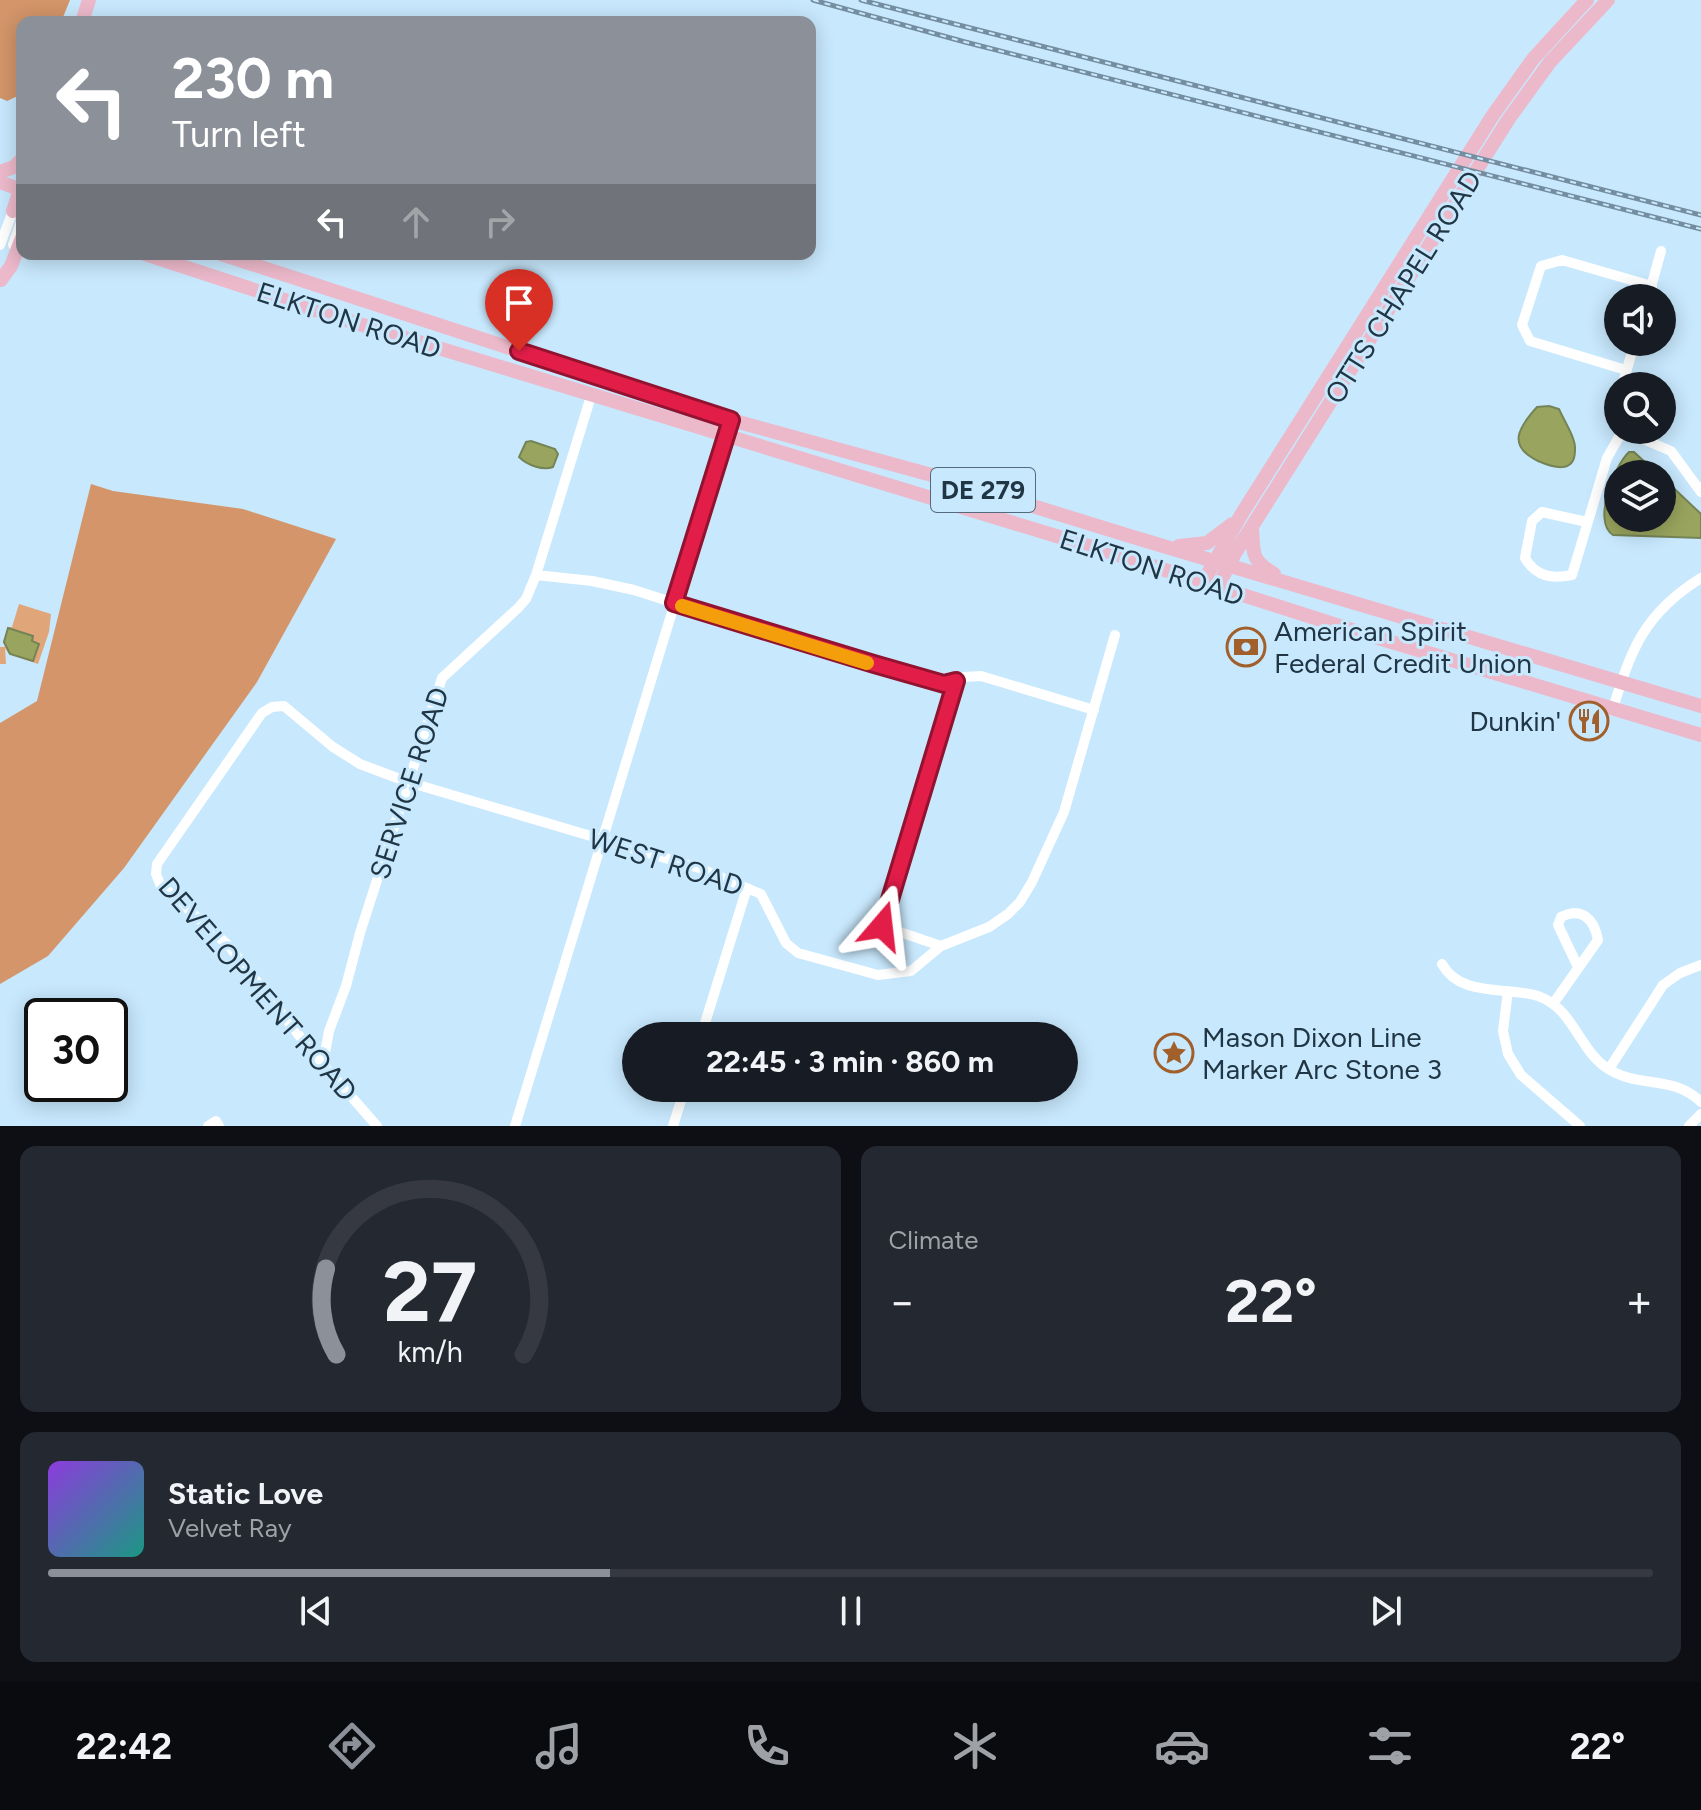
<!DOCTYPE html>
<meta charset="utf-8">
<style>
:root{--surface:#171b24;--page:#242831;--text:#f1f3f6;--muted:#9ea1a6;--line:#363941;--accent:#8c9099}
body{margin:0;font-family:Figtree,sans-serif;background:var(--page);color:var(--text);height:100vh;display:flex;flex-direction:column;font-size:30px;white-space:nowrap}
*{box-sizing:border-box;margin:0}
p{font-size:26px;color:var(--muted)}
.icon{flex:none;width:44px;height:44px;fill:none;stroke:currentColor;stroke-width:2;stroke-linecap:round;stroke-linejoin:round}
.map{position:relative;height:1126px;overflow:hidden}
.details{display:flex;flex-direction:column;gap:20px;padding:20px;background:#0d0f14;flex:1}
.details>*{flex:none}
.hud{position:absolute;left:16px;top:16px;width:800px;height:244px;border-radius:16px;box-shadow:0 4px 20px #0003;background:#8c9099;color:#fff;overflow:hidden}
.controls{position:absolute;left:1604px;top:284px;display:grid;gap:16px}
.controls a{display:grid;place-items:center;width:72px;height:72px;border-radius:50%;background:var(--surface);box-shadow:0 4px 20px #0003;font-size:40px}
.speed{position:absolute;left:24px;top:998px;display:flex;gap:16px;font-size:40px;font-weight:700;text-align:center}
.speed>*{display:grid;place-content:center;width:104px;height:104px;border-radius:50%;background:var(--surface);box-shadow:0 4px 20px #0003;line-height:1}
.speed .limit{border:4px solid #111;border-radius:12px;background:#fff;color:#111}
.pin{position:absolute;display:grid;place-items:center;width:68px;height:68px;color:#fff;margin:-82px -34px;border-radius:50% 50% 50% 0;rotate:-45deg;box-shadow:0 0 8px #0007}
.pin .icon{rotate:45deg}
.me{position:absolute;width:88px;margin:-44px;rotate:17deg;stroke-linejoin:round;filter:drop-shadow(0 0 6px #0008)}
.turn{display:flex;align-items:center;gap:28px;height:168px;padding:0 24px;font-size:36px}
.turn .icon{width:104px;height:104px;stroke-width:2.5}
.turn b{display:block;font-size:56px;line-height:68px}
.lanes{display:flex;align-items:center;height:76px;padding:0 24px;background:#0003;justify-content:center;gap:40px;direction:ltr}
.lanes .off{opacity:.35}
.big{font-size:60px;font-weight:700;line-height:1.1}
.details .widget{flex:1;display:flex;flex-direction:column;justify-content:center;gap:12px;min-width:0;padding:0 28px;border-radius:16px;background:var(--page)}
.details .dial{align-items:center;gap:0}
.dial svg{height:208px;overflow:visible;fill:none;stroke:var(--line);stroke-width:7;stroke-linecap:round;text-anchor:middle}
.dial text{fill:var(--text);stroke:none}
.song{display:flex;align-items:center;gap:24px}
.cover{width:96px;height:96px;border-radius:12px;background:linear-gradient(135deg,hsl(270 70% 55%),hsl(170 70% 35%))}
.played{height:8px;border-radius:4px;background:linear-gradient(90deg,var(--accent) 35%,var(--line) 35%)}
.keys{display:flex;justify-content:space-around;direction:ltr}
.heat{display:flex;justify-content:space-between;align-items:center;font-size:44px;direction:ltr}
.details .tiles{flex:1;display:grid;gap:20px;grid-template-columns:1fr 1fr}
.widget:last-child{grid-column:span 2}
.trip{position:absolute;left:622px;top:1022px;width:456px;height:80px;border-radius:40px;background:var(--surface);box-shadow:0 4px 20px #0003;font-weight:700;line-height:80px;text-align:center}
.tabs{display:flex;height:128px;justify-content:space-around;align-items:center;background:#090b0e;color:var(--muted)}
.tabs .icon{width:56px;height:56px}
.tabs .on{color:var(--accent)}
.tabs b{font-size:36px;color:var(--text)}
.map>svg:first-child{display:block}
</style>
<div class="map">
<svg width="1701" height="1126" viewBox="0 0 1701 1126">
<rect width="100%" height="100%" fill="#c8e8fd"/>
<!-- green -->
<path fill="#e0a579" d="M19,604L51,614L49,632L38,664L9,654L5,648L6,664H0V647H5L3,642L8,627H12Z"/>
<!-- forest -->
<path fill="#d39569" d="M0,0H70L61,22H22V94L7,101L0,98Z
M91,484L113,491L243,509L336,539L257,682L124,868L48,956L0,984V723L37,701Z"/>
<!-- water -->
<path fill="#99a55e" stroke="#758456" stroke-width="2" d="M1549,406L1559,409C1564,421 1576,438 1575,450C1575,475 1552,467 1538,461C1507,446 1518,428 1537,407Z
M531,441L555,449L558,454L553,467C543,471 527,465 519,457L526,442Z
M1629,452H1634L1658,474H1618V518H1662V477L1701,514V538L1613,535C1592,522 1614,466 1629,452Z
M8,628L33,636L32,641L39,644L33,661L10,654L4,642Z"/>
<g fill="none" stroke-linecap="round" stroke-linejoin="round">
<!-- minor -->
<path stroke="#fff" stroke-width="10" d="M0,245L13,211
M13,245L22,219
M1648,298L1661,251
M1626,370L1530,341L1522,325L1541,266L1562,260L1652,286
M1622,386L1635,342
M1624,431L1671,451L1701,492
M1587,522L1542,512L1532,521L1525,558C1536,577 1552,579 1572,575L1607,458L1623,430
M536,575L592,581L634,590L812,647L944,684L964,677L981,676L1094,710
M1613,709C1630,649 1646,612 1701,578
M941,946L882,926L956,681
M1442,964C1461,998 1506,986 1538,996C1574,1008 1579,1052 1610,1070C1640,1088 1673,1075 1701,1102
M1508,991L1503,1031L1508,1054L1521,1075L1580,1126
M1553,1004L1598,940C1594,918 1581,907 1561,917L1558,925L1578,967
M701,1036L747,888
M323,1064L329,1031L346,986L360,933L442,678L518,608L526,599L536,575L591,396
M1609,1069L1663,985L1680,973L1701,965
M208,1126L216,1121L219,1126
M377,1126L308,1047L229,946L160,884L156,874L157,864L262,713L272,707L284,706L333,747L360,764L408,782L699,868L761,894L786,943L798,953L878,975L911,971L941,946L989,927L1008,914L1020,902L1032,882L1064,812L1115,635
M515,1126L727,432
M673,1126L685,1088
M1689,1126L1701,1114"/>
<!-- major -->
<path stroke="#ecb9cb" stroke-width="14" d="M82,22L89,0
M0,172L14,167L22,159
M0,182L22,190
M13,211L22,184
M145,254L343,319L1109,552L1355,631L1701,735
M221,254L731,420L939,477L1133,537L1701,706
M1,280L11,266L22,238
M1252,528C1254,554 1250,559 1274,574
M1179,546L1207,543L1232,524
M1202,584L1241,515L1493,115L1533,59L1587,0
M1217,588L1234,555L1508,120L1550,62L1608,0"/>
<!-- rail casing -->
<g stroke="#748ea0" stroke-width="5">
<path id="rail" d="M813,0L965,42L1701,229
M861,0L1701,215"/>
</g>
<!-- rail -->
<use href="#rail" stroke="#c8e8fd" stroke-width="2" stroke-dasharray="6" stroke-linecap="butt"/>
</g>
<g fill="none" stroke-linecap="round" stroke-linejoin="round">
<!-- route casing -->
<g stroke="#92132f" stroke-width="20">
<path id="route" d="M519,351L731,420L674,603L874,664L944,684L956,681L882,926"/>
</g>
<!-- route -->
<use href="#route" stroke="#e11d48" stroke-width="14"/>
<!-- slow -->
<path stroke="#f59e0b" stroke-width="14" d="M682,606L867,663"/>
</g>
<!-- icons -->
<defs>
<g id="bank-ring" transform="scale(2)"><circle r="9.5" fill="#c8e8fd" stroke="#a1602b" stroke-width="1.5"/><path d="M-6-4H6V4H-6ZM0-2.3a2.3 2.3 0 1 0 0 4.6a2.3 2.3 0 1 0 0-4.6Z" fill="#a1602b"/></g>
<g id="restaurant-ring" transform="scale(2)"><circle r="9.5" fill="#c8e8fd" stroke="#a1602b" stroke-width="1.5"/><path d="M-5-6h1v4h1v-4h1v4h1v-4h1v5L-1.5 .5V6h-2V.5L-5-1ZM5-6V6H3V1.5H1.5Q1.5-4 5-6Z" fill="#a1602b"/></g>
<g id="sight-ring" transform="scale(2)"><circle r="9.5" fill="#c8e8fd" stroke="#a1602b" stroke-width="1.5"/><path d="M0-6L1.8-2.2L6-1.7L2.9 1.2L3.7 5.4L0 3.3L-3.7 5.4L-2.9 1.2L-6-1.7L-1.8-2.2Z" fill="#a1602b"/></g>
</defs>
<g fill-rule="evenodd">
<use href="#bank-ring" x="1246" y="647"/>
<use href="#restaurant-ring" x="1589" y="721"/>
<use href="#sight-ring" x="1174" y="1053"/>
</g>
<g text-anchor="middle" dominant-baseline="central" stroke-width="6" stroke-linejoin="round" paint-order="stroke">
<!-- shield labels -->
<rect fill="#c8e8fd" stroke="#536b7c" stroke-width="2" x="931" y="468" width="104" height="44" rx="6"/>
<g font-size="26" font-weight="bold" fill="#213644">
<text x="983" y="490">DE 279</text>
</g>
<!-- street labels -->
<g font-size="28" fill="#213644" stroke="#c8e8fd">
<text transform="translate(1403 287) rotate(-58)">OTTS CHAPEL ROAD</text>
<text transform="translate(349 320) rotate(18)">ELKTON ROAD</text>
<text transform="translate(1152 567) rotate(18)">ELKTON ROAD</text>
<text transform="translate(409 783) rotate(-72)">SERVICE ROAD</text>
<text transform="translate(666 862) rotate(18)">WEST ROAD</text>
<text transform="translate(258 989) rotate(49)">DEVELOPMENT ROAD</text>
</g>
<!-- poi labels -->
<g font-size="28" fill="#213644" stroke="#c8e8fd" text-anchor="start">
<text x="1274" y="631">American Spirit<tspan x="1274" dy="32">Federal Credit Union</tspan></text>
<text x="1561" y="721" text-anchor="end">Dunkin'</text>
<text x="1202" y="1037">Mason Dixon Line<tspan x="1202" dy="32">Marker Arc Stone 3</tspan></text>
</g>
</g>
</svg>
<div class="controls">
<a><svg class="icon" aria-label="sound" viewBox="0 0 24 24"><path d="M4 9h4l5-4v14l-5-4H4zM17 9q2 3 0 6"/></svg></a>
<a><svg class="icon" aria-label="search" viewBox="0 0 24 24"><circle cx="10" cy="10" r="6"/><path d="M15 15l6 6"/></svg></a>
<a><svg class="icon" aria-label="layers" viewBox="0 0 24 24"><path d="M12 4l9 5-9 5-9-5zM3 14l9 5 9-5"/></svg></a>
</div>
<div class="speed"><div class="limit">30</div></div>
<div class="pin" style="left:519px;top:351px;background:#d93025"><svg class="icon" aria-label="arrive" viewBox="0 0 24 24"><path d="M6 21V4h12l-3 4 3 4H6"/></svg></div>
<svg class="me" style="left:882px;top:926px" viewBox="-20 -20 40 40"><path d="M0-17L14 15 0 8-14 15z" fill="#e11d48" stroke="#fff" stroke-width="4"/></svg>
<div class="trip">22:45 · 3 min · 860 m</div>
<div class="hud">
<div class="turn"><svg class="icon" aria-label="left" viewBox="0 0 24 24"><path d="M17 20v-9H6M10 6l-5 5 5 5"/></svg><div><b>230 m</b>Turn left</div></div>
<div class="lanes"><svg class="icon" aria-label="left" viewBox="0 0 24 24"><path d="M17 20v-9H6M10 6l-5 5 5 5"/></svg><svg class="icon off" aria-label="ahead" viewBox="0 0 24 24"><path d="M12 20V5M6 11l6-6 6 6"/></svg><svg class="icon off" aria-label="right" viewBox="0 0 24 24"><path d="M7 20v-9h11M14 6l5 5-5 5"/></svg></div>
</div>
</div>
<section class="details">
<div class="tiles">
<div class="widget dial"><svg viewBox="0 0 100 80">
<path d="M14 69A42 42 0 1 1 86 69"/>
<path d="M14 69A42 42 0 0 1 10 36" stroke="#8c9099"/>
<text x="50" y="56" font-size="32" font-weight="700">27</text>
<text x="50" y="72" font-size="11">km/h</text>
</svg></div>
<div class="widget"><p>Climate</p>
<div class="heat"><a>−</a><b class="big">22°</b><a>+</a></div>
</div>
<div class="widget">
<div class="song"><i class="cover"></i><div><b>Static Love</b><p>Velvet Ray</p></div></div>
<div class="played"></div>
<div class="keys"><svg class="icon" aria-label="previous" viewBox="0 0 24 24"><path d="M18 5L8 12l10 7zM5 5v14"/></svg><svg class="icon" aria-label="pause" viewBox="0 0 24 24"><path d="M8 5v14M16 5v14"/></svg><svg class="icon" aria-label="next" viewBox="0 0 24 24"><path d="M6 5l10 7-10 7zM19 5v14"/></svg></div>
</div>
</div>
</section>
<nav class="tabs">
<b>22:42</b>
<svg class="icon on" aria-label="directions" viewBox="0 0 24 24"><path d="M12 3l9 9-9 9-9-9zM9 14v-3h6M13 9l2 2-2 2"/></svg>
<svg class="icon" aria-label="music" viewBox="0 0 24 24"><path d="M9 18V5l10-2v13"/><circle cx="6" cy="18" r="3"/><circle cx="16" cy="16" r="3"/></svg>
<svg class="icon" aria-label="phone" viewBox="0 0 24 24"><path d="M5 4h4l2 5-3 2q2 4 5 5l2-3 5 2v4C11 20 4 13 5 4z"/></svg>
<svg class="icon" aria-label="climate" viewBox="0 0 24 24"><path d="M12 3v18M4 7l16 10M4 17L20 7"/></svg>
<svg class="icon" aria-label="car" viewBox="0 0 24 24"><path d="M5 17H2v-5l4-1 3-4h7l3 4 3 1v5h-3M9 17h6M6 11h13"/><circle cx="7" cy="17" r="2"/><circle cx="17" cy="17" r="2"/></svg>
<svg class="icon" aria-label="filters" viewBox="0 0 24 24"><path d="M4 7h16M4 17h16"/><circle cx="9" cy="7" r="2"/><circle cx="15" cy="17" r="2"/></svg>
<b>22°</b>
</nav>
